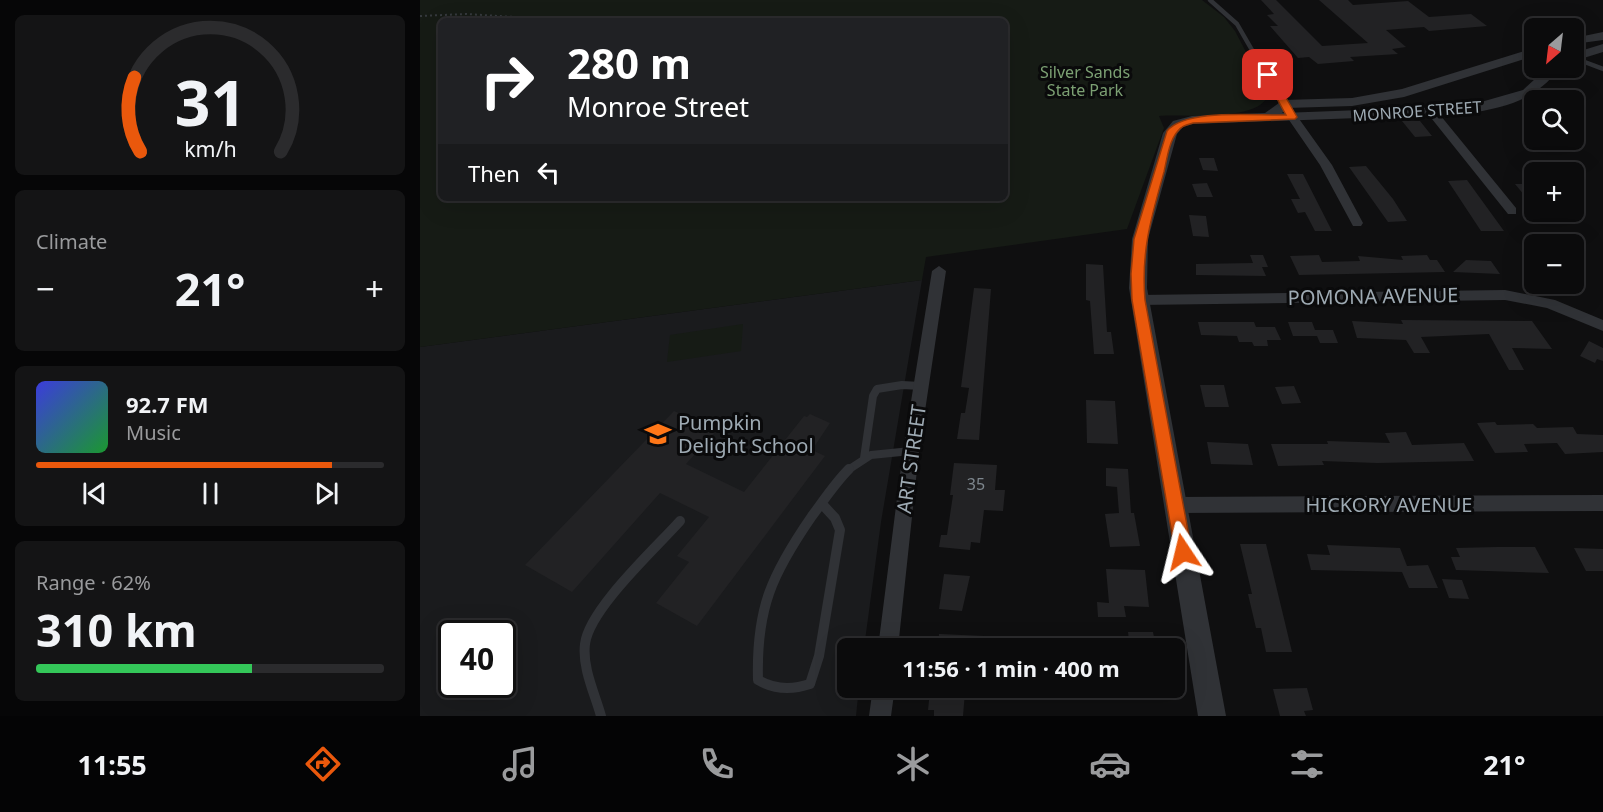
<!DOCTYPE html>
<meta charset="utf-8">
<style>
:root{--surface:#0b0b0c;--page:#141415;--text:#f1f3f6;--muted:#9a9b9d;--line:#2b2b2d;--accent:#ea580c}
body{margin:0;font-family:"Noto Sans",sans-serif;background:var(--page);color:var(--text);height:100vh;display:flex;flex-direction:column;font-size:22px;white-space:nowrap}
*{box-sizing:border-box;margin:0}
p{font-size:20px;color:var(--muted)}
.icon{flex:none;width:33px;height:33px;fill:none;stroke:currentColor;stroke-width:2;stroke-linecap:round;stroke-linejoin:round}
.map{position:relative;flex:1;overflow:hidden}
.sheet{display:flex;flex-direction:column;gap:15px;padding:15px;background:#060607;width:420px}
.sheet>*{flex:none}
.top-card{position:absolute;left:18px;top:18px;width:570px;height:183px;border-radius:9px;box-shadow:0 6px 24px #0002,0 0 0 2px var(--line);background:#202124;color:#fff;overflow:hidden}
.needle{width:39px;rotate:208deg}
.controls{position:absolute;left:1104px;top:18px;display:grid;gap:12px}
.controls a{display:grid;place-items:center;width:60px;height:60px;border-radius:9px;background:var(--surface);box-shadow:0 6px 24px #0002,0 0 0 2px var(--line);font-size:30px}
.speed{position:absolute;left:18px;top:620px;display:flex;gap:12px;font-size:30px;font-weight:700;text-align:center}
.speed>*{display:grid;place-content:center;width:78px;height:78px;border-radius:50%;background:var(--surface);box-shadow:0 6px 24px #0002,0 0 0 2px var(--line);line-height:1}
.speed .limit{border:3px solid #111;border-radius:9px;background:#fff;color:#111}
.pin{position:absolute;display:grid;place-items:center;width:51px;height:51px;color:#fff;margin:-26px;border-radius:12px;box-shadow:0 3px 9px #0006}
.me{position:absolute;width:66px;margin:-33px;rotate:350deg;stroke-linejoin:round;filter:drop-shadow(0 0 4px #0008)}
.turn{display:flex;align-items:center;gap:21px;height:126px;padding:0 30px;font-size:27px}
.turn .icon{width:78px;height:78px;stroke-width:2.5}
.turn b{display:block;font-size:42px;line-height:51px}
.then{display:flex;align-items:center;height:57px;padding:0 30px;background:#0003;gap:12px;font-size:22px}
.big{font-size:45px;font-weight:700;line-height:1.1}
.sheet .tile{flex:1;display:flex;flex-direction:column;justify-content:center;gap:9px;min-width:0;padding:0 21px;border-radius:9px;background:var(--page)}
.sheet .dial{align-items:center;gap:0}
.dial svg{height:156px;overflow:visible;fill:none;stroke:var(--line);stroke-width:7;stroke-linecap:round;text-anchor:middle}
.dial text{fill:var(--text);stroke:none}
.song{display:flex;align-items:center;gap:18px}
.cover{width:72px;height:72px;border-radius:9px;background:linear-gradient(135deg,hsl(240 70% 55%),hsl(130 70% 35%))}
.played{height:6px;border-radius:3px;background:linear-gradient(90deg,var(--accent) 85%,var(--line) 85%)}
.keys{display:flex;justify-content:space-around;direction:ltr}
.heat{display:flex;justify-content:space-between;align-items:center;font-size:33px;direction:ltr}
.charge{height:9px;border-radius:4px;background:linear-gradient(90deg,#34c759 62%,var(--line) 0)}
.trip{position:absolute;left:417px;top:638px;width:348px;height:60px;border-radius:9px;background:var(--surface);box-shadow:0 6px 24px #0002,0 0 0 2px var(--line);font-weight:700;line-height:60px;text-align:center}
.menu{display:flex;height:96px;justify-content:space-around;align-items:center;background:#040405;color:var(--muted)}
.menu .icon{width:42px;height:42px}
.menu .current{color:var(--accent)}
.menu b{font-size:27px;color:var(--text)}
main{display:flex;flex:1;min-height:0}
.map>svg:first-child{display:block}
</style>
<main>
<section class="sheet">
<div class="tile dial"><svg viewBox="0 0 100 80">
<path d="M14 69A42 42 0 1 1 86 69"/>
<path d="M14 69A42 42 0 0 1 11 31" stroke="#ea580c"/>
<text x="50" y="56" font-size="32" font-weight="700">31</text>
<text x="50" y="72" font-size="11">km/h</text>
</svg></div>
<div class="tile"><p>Climate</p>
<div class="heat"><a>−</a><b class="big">21°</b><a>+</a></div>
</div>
<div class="tile">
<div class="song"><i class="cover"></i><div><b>92.7 FM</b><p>Music</p></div></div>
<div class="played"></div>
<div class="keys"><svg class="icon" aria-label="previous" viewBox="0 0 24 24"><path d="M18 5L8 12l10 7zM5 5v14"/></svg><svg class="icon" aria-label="pause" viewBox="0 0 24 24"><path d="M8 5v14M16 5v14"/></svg><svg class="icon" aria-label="next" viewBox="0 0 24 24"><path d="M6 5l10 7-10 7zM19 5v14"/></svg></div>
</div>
<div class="tile"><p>Range · 62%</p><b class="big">310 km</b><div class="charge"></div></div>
</section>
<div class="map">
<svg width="1183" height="716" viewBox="0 0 1183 716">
<rect width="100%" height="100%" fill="#0f0f10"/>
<!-- built -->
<path fill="#1a1b1d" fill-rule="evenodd" d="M502,280L461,522L444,648H428V687H439L436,716H0V347ZM32,633H82V684H32Z"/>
<!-- green -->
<path fill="#161b15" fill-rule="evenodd" d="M0,0H782L804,17L815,31L848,94C842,122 764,114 739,116L744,128L707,229L506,257L502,280L0,347ZM21,21H585V198H21Z
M323,324L321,351L247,362L250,335Z"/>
<!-- building -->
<path fill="#222224" d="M841,0H856L902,46L948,43L899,0H928L933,5L988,1L1009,17L1051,14L1067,26L1009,31L1004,27L966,30L986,47L972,49L978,54L930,57L934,61L898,64L889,57L878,58L850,26H858L847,15L854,14Z
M982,121H1000L1012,136L995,137Z
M779,158H794L798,171L783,170Z
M946,166L973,199L987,221L968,222L929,167Z
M867,174H883L912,231H895L885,212L878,213L871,199H880Z
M1047,180L1084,231H1061L1028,181Z
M787,183L793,197H777L772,184Z
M1095,184H1111L1114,188V207Z
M769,215L786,216L789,237L773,236Z
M830,255H843L848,267H842L846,276L776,275V264L833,263Z
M899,255L902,262L940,261L938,256L983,260L981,256L1007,255L1010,260H1017L1025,272L879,275L870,256Z
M1046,260L1071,261L1080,274L1033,272Z
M666,264L683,265L687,332H691L694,354H674L670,301L666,300Z
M554,288L571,289L559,440L537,439L541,413H545L549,388L541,387Z
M981,320L1112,321L1132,349L1092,348L1104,370H1089L1069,334L1001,337L1010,353H994L986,340L937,338L932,321L983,324Z
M778,322H834L836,327H855L861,340H847L848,346H834L832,342H819L817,336L781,335Z
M868,322H892L895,330H913L918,343H900L897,336H873Z
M1169,341L1183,348V361L1177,359L1175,363L1160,356Z
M780,385H804L809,407H785Z
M874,386L881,403L862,404L855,387Z
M666,400L695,401L698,444L667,443Z
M254,411L297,430L266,464L324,492L384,416L387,417L390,414L410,423L392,450L405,456L277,626L236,603L269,562L257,556L289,517L240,493L152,592L105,565Z
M1075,422L1077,425L1113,424L1117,428L1153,427L1157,434L1183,435V452L1145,454L1137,443L1104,444L1108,452L1075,453L1057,423Z
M986,432L992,445L1044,443L1054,461L957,463L902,461L904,465L858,466L851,444H908L907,441L970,443L965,433Z
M787,442L828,444L833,465L791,464Z
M534,463L577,465L575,490H585L583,511L564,510L560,543L551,542L550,550L519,547L521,535H527L533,495H530Z
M686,468L708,469L711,513H714L720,546L690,547L685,514L699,513L697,487L686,486Z
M820,544H846L872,652H846L841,628H836L828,594H832Z
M907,545L980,548L987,566L1008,565L1018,588H989L982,572L891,570L887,554L910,555Z
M1077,547H1115L1129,573L1036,570L1031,557H1040L1036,548Z
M1154,548L1183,549V571H1166Z
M686,569L725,570L729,607L704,606L706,617H678L677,602L689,603Z
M524,574L550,576L542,611L519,609Z
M1022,579L1042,580L1049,599L1029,598Z
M708,632H733L736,648H710Z
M519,634L564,636V648H518Z
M887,688L893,710L884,711L886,716H860L853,689Z
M510,691L545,692L543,716H514V710H508Z"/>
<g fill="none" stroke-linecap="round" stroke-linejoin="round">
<!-- path -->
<path stroke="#35393d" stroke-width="2" stroke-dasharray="2 3" stroke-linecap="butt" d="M0,16L46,14L94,17L90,21"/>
<!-- service-far2 -->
<path stroke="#303236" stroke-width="4.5" d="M790,0L817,24L863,104
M1154,58L1183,69"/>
<!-- service-far1 -->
<path stroke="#303236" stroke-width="8" d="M444,458L453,396L457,389L482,385L501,386
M428,470L451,455L491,451"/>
<!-- service -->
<path stroke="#303236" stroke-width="10" d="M402,504L415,518L420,530L399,656L390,684C372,690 355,690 338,680C336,608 352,574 392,516C404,500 415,483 429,469
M181,716C175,694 162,668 165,644C169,609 236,548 260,521"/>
<!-- minor -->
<path fill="#303236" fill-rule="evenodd" d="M859,102H867L912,165L943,223L941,226H933L900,165L858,104Z
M1008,110H1016L1096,208V214H1088L1008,114Z
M519,266L526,271L499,451L478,648H458L483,451L512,271Z
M1085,290L1135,300L1183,320V331L1127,308L1085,300L719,305L712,300L719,295Z
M1183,495V511L755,513L749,511L746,505L749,499L755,497Z
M453,687H475L471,716H449Z"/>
<!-- tertiary -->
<path fill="#303236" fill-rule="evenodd" d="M1183,32V40L1154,44V38Z
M1183,44V52L1154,61V53Z
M1114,48V56L984,97L932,106L867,108L862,113L1047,106L1103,90L1127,68H1140C1113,102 1087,106 1047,114L773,124L763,127L757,134L728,239L727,288L806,716H778L709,288L712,239L743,133L753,121L772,116L845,113L863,100L932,98L982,89Z"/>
</g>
<!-- route -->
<path fill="#ea580c" stroke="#983908" stroke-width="1.5" d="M848,73L853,75L877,117L875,119L773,123C766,125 761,126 757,132C749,142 747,159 744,172C731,218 721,251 725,300L772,552L769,558L763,560L757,558L755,552L712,300L711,274L714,239L747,131C767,108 835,116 866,115L844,75Z"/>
<!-- icons -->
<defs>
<g id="school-bare" transform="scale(2.07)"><path d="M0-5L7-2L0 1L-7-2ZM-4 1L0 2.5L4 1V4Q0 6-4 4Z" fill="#ff7718" stroke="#0a0a0b" stroke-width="2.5" paint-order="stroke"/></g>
</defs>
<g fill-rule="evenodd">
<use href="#school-bare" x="238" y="434"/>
</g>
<g text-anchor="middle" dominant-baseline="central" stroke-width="6" stroke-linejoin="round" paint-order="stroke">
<!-- far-park labels -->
<g font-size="16" fill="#7ca073" stroke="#0a0a0b">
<text x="665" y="72">Silver Sands<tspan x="665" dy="18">State Park</tspan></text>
</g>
<!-- far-street labels -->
<g font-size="16" fill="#9eaab3" stroke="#0a0a0b">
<text transform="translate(997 111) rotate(-4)">MONROE STREET</text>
</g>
<!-- number labels -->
<g font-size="16" fill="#7e878e">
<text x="556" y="484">35</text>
</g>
<!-- street labels -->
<g font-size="20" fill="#9eaab3" stroke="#0a0a0b">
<text transform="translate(953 296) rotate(-1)">POMONA AVENUE</text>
<text transform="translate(491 459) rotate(-82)">ART STREET</text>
<text x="969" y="504">HICKORY AVENUE</text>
</g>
<!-- poi labels -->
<g font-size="20" fill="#9eaab3" stroke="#0a0a0b" text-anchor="start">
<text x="258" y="422">Pumpkin<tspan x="258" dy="23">Delight School</tspan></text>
</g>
</g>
</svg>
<div class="controls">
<a><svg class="needle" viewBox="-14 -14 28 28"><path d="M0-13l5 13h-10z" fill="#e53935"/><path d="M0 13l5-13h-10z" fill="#9a9b9d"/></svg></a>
<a><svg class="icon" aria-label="search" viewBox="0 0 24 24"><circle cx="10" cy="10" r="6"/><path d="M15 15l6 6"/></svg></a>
<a>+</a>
<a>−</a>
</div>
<div class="speed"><div class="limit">40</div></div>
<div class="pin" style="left:848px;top:75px;background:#d93025"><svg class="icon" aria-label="arrive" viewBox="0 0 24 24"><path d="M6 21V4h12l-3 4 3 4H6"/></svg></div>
<svg class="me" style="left:763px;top:552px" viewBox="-20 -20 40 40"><path d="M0-17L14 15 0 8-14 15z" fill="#ea580c" stroke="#fff" stroke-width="4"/></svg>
<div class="trip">11:56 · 1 min · 400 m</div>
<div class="top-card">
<div class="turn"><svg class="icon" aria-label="right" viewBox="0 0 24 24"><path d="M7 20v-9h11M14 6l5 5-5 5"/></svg><div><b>280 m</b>Monroe Street</div></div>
<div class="then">Then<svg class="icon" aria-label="left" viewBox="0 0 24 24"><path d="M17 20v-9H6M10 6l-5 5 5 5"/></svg></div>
</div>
</div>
</main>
<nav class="menu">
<b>11:55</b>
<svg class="icon current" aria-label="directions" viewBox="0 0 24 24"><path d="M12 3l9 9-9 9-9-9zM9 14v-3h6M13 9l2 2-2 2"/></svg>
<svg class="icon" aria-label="music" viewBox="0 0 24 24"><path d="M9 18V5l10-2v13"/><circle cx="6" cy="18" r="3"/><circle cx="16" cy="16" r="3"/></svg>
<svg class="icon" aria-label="phone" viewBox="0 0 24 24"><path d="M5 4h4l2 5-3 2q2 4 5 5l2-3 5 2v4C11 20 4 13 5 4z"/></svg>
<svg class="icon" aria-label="climate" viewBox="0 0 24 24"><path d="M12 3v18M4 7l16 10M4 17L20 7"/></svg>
<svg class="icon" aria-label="car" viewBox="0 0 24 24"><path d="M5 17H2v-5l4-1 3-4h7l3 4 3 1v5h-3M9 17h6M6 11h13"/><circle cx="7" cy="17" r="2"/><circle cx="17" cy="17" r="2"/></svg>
<svg class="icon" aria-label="filters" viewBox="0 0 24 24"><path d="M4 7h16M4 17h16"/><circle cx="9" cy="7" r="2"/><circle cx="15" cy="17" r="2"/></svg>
<b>21°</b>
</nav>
